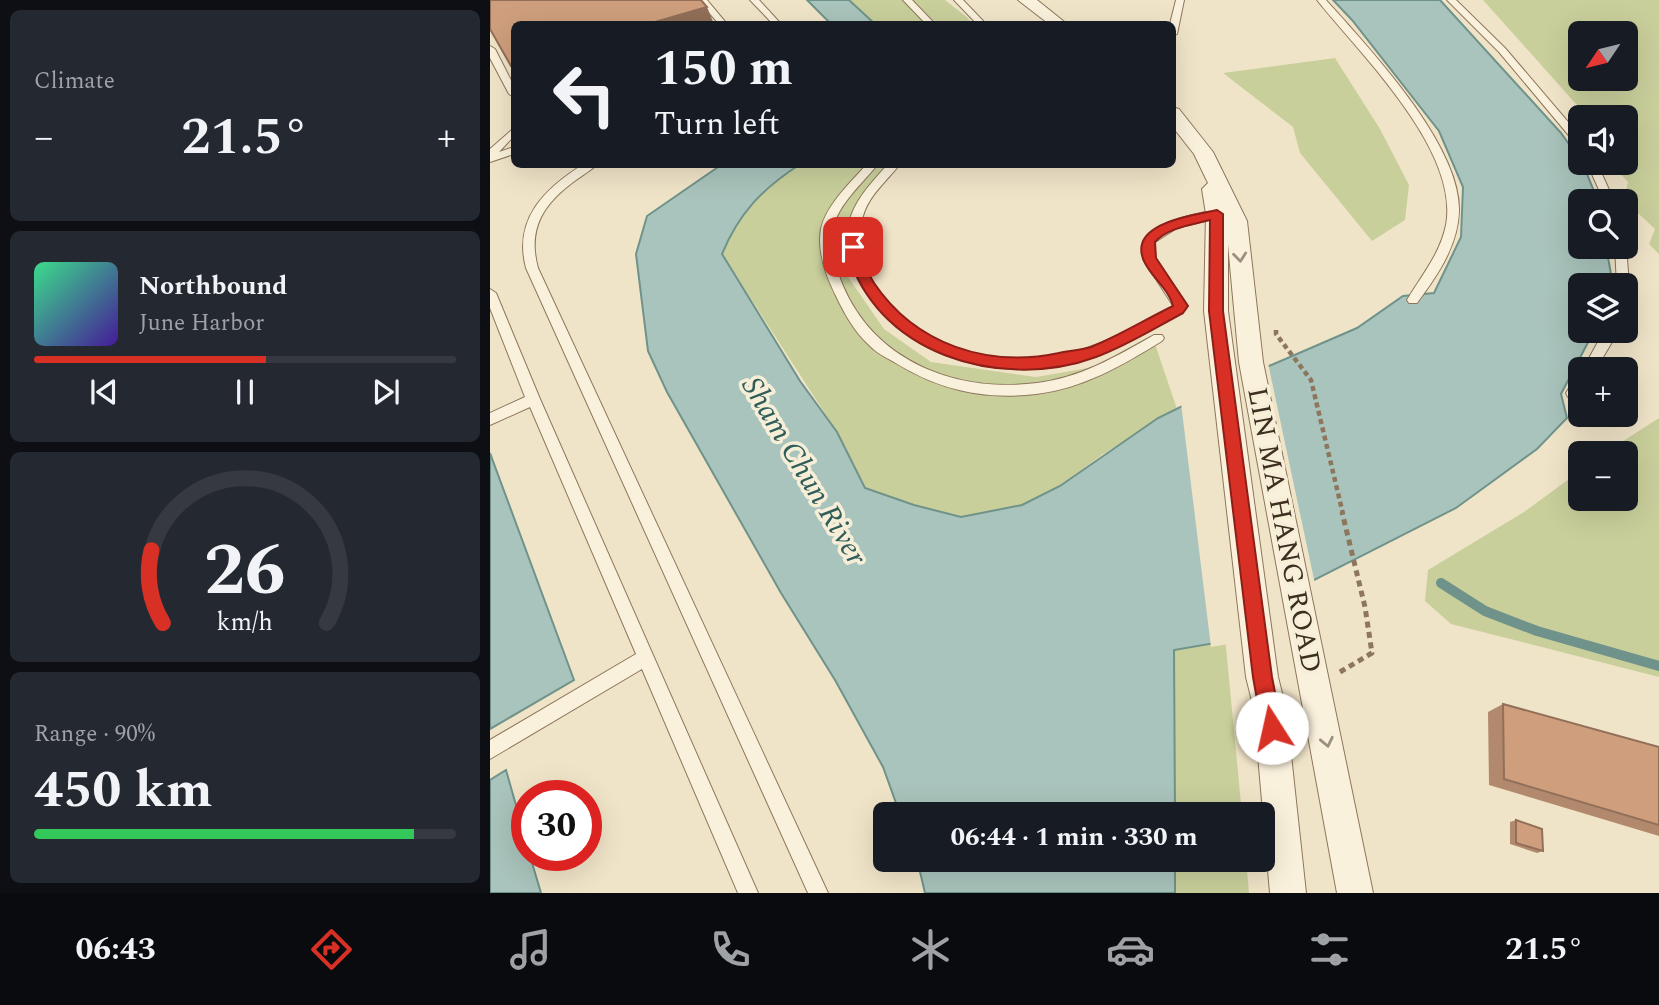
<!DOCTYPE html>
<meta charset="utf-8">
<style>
:root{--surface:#171b24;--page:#242831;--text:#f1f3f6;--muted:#9ea1a6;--line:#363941;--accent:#d93025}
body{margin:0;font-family:Spectral,serif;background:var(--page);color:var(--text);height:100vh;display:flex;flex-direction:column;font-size:26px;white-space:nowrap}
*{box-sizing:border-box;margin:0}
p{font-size:23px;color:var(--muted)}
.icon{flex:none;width:38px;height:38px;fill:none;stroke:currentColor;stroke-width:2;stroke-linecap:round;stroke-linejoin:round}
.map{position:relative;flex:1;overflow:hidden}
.panel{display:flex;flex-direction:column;gap:10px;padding:10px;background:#0d0f14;width:490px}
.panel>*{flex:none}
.top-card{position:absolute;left:21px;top:21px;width:665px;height:147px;border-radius:10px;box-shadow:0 7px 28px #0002;background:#171b24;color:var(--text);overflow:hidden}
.needle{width:46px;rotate:235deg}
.buttons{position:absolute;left:1078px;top:21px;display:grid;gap:14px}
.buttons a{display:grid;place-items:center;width:70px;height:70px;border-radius:10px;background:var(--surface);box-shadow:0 7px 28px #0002;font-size:35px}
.speed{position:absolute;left:21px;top:780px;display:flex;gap:14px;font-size:35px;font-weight:700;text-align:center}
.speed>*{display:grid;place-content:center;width:91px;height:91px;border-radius:50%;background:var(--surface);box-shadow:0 7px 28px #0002;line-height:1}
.speed .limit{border:10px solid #d22;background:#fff;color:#111}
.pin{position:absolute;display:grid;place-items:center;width:60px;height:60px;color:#fff;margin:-30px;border-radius:14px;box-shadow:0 4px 10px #0006}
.me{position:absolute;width:77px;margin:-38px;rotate:350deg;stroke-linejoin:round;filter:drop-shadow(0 0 5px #0008)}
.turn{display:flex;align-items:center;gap:24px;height:147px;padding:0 28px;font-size:32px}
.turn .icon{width:91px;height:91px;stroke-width:2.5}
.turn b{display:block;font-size:49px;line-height:60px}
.big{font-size:52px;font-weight:700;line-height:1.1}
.panel .widget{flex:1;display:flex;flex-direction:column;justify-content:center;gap:10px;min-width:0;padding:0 24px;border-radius:10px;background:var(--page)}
.panel .dial{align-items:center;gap:0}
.dial svg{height:182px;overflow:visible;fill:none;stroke:var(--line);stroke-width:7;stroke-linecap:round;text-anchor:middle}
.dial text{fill:var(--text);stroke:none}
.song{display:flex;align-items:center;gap:21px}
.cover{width:84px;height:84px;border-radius:10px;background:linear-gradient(135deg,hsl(150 70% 55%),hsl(260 70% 35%))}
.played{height:7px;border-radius:4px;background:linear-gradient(90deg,var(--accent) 55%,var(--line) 55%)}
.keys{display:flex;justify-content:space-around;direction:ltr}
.heat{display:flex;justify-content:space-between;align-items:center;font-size:38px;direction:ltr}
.charge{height:10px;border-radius:5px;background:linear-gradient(90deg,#34c759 90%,var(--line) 0)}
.trip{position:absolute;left:383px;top:802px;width:402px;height:70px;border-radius:10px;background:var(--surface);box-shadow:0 7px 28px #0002;font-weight:700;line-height:70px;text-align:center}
.tab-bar{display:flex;height:112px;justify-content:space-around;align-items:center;background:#090b0e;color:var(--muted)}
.tab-bar .icon{width:49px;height:49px}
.tab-bar .current{color:var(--accent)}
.tab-bar b{font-size:32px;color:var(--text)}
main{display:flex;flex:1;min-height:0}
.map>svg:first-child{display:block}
</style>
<main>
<section class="panel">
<div class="widget"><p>Climate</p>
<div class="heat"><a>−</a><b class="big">21.5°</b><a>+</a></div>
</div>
<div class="widget">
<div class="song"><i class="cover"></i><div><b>Northbound</b><p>June Harbor</p></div></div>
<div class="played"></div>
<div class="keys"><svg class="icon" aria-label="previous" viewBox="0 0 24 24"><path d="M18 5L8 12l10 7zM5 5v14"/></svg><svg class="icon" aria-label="pause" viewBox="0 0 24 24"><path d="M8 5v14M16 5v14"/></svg><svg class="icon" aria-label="next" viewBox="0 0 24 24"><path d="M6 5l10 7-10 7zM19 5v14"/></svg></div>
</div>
<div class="widget dial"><svg viewBox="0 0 100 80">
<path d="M14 69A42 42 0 1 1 86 69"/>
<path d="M14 69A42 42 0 0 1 9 37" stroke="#d93025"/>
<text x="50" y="56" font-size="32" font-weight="700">26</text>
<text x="50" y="72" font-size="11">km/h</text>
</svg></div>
<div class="widget"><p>Range · 90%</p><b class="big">450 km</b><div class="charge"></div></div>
</section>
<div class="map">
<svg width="1169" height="893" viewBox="0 0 1169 893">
<rect width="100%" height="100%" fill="#f0e4c8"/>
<!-- green -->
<path fill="#c9cf9b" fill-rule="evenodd" d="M358,0H455L478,18L481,24H384Z
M993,0H1169V254L1159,244L1165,229L1134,200L1138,182L1120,163H1136V117H1093L1090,113L1095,114ZM1136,33V79H1090V33Z
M845,58L890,129L919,185L915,220L882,241L810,153L803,127L733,73Z
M309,165H398L370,197L353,234L358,277L394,329L441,362L546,377L604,367L662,335L687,409L613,454L570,486L533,505L471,517L424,505L376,488L347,432L232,254C249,213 272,189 309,165Z
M1169,418V677L961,624L935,601L938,570L1034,512L1090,471V499H1136V453H1115L1122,448L1118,442L1127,445Z
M735,637L752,814H685L684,650Z
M685,859H756L759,893H685Z"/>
<!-- water -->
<path fill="#a9c4bc" stroke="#6f938a" stroke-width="2" d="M317,0H359L385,24H341Z
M843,0H950L1071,133L1093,164L1108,201H1090V247H1116L1122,279L1120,285H1090V331H1104L1071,394L1077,418L1047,449L966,508L773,606L766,636L684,650L685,814H410L393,767L345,680L291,593L177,392L158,351L146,254L157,216L231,165H309C272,189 249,213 232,254L310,381L347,432L375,488L424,505L471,517L532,505L570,486L668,418L735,385L867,328L913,296L944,293L971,237L973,187L949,131L862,20Z
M0,453L84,680L0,729Z
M16,770L37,844V856H40L51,893H0V780Z
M427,859H685V893H435Z"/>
<!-- pier -->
<path fill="#f0e4c8" d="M778,363L825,584L776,609L768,639L721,647L691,403Z"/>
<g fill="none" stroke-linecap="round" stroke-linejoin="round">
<!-- stream -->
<path stroke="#6f938a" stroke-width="10" d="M951,583L995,611L1047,631L1169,666"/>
<!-- service casing -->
<g stroke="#8d765c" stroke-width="2">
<path id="service" d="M208,0H217L237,24H229Z
M260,0H269L291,24H283Z
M413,0H422L445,24H436Z
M464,0H473L496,24H487Z
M686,0H694L687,34L682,37V24H680Z
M827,0H836C878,47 971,145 969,211C968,246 947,276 927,303H919L917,300C932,275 950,254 956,225C970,150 870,54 827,0Z
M957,0H966L1015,48L1090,136V145L1086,144L1009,52Z
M0,46L5,49L24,86V97L19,94L0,58Z
M24,128V136L9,152L24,147V154L0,162V149Z
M1097,163H1107L1124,201H1114Z
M94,164H108C101,170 93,175 86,180C54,203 37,228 48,268L338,893H318L36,268C23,219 55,188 94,164Z
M377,164H388C373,183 347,205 343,229C339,248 346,269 353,286C386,363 468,393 547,383C590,378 627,356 664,335H672L674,338L672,341C633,365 592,389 546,394C493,400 449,390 404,362C395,357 385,352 378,344C364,331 354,313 346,296C336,276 327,252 331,229C336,205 361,182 377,164Z
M398,164H410C397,181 379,195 373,216C353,278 422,336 476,352C497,358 522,360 544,359C595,356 640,330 684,307L653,259V241C672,217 706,215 733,208L739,212L737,215L687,228L665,242V259L697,305L692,313C646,338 597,367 544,369C512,370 479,365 450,353C401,332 342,274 361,216C368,196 384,180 398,164Z
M1136,245L1139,285L1136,289V285H1127L1125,247Z
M0,289L6,293L50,399L268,893H248L152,669L0,759V740L146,654L40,407L0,425V413L35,397L0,308Z
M1114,331H1126L1122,342L1106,369H1093Z
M1090,378V393L1083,398L1078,397L1076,393C1080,387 1083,380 1090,378Z"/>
</g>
<!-- minor casing -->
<g stroke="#8d765c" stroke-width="2">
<path id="minor" d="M528,0H547L577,24H559Z
M682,107L689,109L723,152L757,221L773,362L883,893H847L749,362L738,244V311L788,677L796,709L816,893H780L764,709L756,677L714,311L716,214L712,189L718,183L704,154L682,126Z"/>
</g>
<!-- path-far1 -->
<path stroke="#8d765c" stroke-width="4.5" stroke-dasharray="5 3.5" stroke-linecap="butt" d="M786,330V334L821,380L853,514"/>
<!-- path -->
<path stroke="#8d765c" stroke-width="5" stroke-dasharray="6 4.5" stroke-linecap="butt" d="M850,672L882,653L875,607L852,512"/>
<!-- service -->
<use href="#service" fill="#faf1dc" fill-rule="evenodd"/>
<!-- minor -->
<use href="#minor" fill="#faf1dc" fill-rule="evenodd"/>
</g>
<!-- wall -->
<path fill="#b2896c" d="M1013,704L1169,747V836L999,785L998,712Z
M1026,820L1053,851L1047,853L1020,844V822Z"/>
<!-- shaded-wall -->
<path fill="#916f58" d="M217,7L224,24H158Z"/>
<!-- building -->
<path fill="#cf9f7d" stroke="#916f58" stroke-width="2" d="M0,0H211L217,7L158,24H24V65L21,66L0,29Z
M1013,704L1169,747V825L1014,779Z
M1026,820L1052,829L1053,851L1026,843Z"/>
<!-- one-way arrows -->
<defs><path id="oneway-chevron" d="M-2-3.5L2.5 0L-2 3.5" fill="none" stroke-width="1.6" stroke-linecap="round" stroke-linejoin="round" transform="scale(1.75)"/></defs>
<g stroke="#9c907e">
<use href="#oneway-chevron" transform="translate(750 257) rotate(84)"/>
<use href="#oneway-chevron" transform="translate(837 742) rotate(78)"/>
</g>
<!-- route -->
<path fill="#d93025" stroke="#8d1f18" stroke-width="2" d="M727,210L733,214V311L782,677L792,728L789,735L782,738L775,735L772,728L763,677L719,311L720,220C702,225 679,227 665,242L666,258L698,306L693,313C665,328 636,346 606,357C512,392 381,354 357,247L359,244H368C374,257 376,271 384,283C426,345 498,368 569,353C579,351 591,350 601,347C629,336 656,319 683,306C679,289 661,277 654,261C637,223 704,215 727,210Z"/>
<g text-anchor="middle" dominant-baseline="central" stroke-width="7" stroke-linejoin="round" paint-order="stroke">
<!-- street labels -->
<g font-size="28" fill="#3d2e20" stroke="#f7eed8">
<text transform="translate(794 530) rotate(79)">LIN MA HANG ROAD</text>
</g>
<!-- water labels -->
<g font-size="30" font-style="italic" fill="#2f5d5a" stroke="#f7eed8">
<text transform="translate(314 471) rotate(59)">Sham Chun River</text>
</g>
</g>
</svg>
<div class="buttons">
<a><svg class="needle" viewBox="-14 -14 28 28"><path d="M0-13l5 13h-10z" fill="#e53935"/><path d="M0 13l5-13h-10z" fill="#9ea1a6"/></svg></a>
<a><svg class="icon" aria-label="sound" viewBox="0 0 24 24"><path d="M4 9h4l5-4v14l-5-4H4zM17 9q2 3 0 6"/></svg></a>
<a><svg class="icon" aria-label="search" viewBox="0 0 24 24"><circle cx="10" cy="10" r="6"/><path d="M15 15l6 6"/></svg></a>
<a><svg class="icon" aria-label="layers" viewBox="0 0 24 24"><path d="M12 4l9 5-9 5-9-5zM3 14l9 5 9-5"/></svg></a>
<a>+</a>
<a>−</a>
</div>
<div class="speed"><div class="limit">30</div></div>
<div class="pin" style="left:363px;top:247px;background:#d93025"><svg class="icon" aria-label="arrive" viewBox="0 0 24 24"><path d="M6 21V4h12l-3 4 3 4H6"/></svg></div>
<svg class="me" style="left:782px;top:728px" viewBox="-20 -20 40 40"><circle r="19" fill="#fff"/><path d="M0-13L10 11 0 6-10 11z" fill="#d93025"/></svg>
<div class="trip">06:44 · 1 min · 330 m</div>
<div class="top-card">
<div class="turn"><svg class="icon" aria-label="left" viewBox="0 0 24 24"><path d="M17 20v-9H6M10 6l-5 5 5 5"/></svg><div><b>150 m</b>Turn left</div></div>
</div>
</div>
</main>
<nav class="tab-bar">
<b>06:43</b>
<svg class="icon current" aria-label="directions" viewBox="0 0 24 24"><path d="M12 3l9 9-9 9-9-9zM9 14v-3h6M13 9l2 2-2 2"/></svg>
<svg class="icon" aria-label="music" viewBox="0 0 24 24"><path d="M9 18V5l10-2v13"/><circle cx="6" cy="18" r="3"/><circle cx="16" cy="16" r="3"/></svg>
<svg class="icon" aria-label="phone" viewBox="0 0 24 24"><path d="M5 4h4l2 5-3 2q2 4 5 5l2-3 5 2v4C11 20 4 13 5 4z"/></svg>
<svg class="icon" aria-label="climate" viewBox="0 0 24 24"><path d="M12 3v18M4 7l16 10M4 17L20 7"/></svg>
<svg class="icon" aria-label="car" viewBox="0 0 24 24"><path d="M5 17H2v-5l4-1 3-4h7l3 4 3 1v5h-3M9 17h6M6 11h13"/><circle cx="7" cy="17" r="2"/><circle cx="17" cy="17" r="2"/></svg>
<svg class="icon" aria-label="filters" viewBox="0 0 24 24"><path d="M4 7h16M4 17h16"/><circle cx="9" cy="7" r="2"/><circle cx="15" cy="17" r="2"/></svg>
<b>21.5°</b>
</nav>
